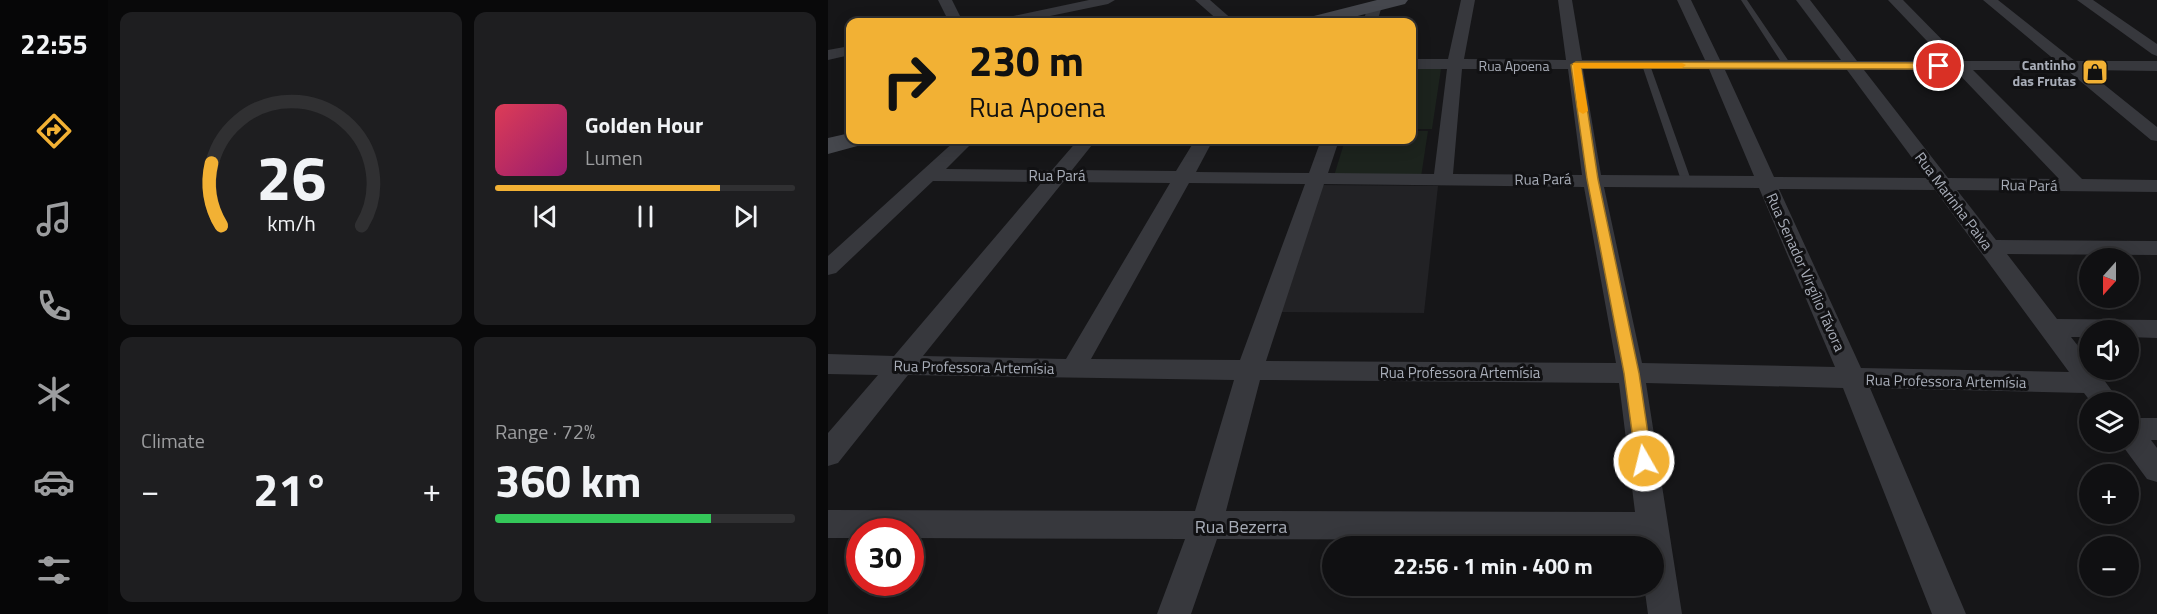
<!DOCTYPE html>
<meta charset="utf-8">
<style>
:root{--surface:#101012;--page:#1e1e20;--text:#f1f3f6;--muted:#9c9d9f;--line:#303032;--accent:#f2b134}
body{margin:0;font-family:"Titillium Web",sans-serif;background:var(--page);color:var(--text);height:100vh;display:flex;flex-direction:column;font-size:22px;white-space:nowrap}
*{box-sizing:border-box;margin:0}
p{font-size:20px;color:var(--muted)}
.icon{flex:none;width:33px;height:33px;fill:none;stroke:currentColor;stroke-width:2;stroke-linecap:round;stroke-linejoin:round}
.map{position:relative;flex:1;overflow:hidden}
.side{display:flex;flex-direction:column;gap:12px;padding:12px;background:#09090a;width:720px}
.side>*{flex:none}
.guide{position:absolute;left:18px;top:18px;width:570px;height:126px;border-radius:12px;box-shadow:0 3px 15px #0003,0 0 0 2px var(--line);background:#f2b134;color:#111;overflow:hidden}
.needle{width:39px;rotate:201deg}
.tools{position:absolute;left:1251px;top:248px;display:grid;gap:12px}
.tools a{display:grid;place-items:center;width:60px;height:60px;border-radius:50%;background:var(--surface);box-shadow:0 3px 15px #0003,0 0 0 2px var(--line);font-size:30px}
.speed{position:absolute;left:18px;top:518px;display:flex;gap:12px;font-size:30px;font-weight:700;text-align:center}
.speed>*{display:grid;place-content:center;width:78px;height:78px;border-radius:50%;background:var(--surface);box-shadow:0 3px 15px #0003,0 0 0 2px var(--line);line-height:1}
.speed .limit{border:9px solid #d22;background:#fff;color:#111}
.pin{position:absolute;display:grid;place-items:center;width:51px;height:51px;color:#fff;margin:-26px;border:3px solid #fff;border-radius:50%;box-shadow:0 2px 6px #0007}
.me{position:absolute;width:66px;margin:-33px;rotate:352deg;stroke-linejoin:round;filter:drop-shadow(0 0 4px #0008)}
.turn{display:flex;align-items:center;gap:21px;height:126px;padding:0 24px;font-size:27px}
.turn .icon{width:78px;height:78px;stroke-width:2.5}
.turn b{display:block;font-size:42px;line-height:51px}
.big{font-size:45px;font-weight:700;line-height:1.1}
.side .widget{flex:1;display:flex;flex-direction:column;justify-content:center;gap:9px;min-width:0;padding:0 21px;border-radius:12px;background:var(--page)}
.side .dial{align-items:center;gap:0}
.dial svg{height:156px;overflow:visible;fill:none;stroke:var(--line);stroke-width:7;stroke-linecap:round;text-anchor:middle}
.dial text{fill:var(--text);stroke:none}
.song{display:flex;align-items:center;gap:18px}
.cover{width:72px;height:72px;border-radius:9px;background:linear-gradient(135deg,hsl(350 70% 55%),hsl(320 70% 35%))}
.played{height:6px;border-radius:3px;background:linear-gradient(90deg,var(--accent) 75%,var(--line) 75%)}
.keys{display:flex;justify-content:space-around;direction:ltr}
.heat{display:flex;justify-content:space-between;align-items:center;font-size:33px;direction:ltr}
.charge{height:9px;border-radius:4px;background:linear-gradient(90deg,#34c759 72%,var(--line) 0)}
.side .tiles{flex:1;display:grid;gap:12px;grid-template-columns:repeat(2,1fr)}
.trip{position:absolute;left:494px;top:536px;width:342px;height:60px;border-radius:30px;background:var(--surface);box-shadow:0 3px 15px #0003,0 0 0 2px var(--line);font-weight:700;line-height:60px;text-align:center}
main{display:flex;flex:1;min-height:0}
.tab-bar{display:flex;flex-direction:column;width:108px;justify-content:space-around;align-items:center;background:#060607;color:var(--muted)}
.tab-bar .icon{width:42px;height:42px}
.tab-bar .current{color:var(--accent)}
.tab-bar b{font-size:27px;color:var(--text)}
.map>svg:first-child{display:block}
</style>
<main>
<nav class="tab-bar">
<b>22:55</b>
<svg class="icon current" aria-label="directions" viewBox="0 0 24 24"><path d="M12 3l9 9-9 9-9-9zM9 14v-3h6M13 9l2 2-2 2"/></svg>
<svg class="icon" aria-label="music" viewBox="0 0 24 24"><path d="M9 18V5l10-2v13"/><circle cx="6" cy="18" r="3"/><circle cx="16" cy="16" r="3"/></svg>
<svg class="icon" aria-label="phone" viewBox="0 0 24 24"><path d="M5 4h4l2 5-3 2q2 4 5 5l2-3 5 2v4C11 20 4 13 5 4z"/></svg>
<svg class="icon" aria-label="climate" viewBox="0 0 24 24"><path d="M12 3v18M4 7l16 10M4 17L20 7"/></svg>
<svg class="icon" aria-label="car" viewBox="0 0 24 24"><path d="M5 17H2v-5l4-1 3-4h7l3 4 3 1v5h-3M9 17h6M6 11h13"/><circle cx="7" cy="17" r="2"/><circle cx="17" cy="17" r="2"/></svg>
<svg class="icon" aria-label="filters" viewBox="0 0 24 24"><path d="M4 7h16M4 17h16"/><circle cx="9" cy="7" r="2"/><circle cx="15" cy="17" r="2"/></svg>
</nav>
<section class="side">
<div class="tiles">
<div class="widget dial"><svg viewBox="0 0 100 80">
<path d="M14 69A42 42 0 1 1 86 69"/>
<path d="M14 69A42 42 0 0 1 9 37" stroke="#f2b134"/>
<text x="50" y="56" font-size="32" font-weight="700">26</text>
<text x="50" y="72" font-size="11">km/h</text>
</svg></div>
<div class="widget">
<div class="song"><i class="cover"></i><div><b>Golden Hour</b><p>Lumen</p></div></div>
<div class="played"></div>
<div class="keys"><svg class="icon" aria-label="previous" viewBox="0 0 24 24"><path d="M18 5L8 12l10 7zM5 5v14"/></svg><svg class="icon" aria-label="pause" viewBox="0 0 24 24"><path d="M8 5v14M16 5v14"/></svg><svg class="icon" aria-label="next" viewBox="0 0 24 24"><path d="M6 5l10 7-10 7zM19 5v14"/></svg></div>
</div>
<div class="widget"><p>Climate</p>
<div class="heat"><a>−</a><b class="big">21°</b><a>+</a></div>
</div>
<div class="widget"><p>Range · 72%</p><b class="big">360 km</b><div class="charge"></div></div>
</div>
</section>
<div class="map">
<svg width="1329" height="614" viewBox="0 0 1329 614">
<rect width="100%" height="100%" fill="#161618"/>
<!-- built -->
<path fill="#222225" d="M491,185L610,186L596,313L452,312Z"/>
<!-- green -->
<path fill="#1c231d" d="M584,69H613L604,129H584Z
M584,131H600L593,177L506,176L517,140H584Z"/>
<!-- building -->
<path fill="#3f3f44" stroke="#4f5156" stroke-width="1.5" d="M304,20L306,22H292Z"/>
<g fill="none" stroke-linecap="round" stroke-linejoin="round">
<!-- lane -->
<path fill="#37383d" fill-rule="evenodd" d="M913,0H919L964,66L963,68H957Z
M815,63L822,65L863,180L861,182L858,183L853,180L814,65Z"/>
<!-- street -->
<path fill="#37383d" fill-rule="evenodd" d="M110,0H124L135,22H121Z
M261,0H287L280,4L193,22H169L176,18Z
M367,0H382L407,22H392Z
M633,0H647L636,59L738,60L730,0H744L754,60H877L849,0H863L892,60H1013L968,0H982L1029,61H1118L1060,0H1075L1135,61H1228L1155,0H1170L1247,61H1329V71L1258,70L1329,127V141L1323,140L1239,70H1145L1254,179L1329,180V192L1129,190L1168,240L1329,241V255L1179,254L1229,319L1329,320V338L1300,337V330H1262V337H1243L1262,361V369H1268L1292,402H1263L1256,393L1042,388L1138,614H1104L1015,388L818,383L854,614H820L816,585H825V546H811V540L389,539L363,614H329L357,539L82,538V531H32V538H0V510L367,511L406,380L80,375L10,463L0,466V433L50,375L0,374V354L66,356L214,182L105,181L8,273L0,275V256L128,140H147L118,169L224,170L250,140H268L244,170L348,171L367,140H385L368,172L481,173L493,140H511L500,173L606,174L619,69H584V59H620ZM634,69H740L754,175L625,174ZM755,69H881L926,176L773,175ZM897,70H1019L1099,178L946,177ZM1036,70H1127L1231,179L1120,178ZM235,182L342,183L238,359L95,356ZM361,183L477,184L412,360L263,359ZM496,184L756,187L788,363L438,361ZM776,187L931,188L1007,367L814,363ZM951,189L1107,190L1241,372L1033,368ZM432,380L791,383L807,512L398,511Z
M1249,0H1265L1329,44V56L1324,54Z
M547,2L554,6L549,22H535L540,6Z
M22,46V55L0,60V50Z
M1300,418H1329V440H1323L1329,448V482L1319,479L1291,441H1300Z"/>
<!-- secondary -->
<path fill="#45474d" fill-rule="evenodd" d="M549,0H580L577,4L506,22H475L478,18Z
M22,133V140H36L33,145L0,154V138Z"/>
</g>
<!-- route -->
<path fill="#f2b134" stroke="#9d7322" stroke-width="1.5" d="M748,62L1111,63L1116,66L1111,69L753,68L770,179L811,373L824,461L822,466L816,468L810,466L808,461L796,373L759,179L743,65Z"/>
<!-- slow -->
<path fill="#f59e0b" d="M745,63H854L858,65L854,68H753L760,111L755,114L750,111Z"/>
<!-- icons -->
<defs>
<g id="shop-square" transform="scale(1.35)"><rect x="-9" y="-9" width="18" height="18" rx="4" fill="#f2b134" stroke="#111113"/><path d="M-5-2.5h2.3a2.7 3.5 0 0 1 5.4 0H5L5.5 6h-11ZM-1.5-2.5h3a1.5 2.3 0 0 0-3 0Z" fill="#111"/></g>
</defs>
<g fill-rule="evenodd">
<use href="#shop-square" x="1267" y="72"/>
</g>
<g text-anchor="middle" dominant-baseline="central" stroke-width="6" stroke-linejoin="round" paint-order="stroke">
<!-- far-poi labels -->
<g font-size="14" font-weight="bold" fill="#a8adb8" stroke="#111113" text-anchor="end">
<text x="1248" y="64">Cantinho<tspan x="1248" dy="16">das Frutas</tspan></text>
</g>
<!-- far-street labels -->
<g font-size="14" fill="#a8adb8" stroke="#111113">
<text x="686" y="65">Rua Apoena</text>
</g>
<!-- street labels -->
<g font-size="15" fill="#a8adb8" stroke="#111113">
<text x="229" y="175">Rua Pará</text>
<text transform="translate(715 179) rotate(-1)">Rua Pará</text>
<text transform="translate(1201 185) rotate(1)">Rua Pará</text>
<text transform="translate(1126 201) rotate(53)">Rua Marinha Paiva</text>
<text transform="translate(978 272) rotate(66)">Rua Senador Virgílio Távora</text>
<text transform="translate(146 367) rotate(1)">Rua Professora Artemísia</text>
<text x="632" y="372">Rua Professora Artemísia</text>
<text transform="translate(1118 381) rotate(1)">Rua Professora Artemísia</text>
</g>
<!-- near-street labels -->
<g font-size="18" fill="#a8adb8" stroke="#111113">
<text x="413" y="526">Rua Bezerra</text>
</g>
</g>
</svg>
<div class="tools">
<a><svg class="needle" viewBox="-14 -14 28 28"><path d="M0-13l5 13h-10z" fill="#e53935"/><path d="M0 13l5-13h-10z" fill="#9c9d9f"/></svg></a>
<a><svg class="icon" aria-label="sound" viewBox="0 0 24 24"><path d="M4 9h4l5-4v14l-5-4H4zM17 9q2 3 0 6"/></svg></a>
<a><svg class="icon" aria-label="layers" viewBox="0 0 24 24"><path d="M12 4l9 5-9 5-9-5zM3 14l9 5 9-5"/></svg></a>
<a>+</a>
<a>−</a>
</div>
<div class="speed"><div class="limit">30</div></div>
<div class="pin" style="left:1111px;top:66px;background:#d93025"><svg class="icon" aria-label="arrive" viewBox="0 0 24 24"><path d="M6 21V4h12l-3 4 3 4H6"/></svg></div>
<svg class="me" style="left:816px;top:461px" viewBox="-20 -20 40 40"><circle r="17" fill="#f2b134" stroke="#fff" stroke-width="3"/><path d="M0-11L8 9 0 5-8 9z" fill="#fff"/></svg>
<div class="trip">22:56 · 1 min · 400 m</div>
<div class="guide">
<div class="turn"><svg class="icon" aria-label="right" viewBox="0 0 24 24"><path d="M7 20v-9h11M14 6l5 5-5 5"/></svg><div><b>230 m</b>Rua Apoena</div></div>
</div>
</div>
</main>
